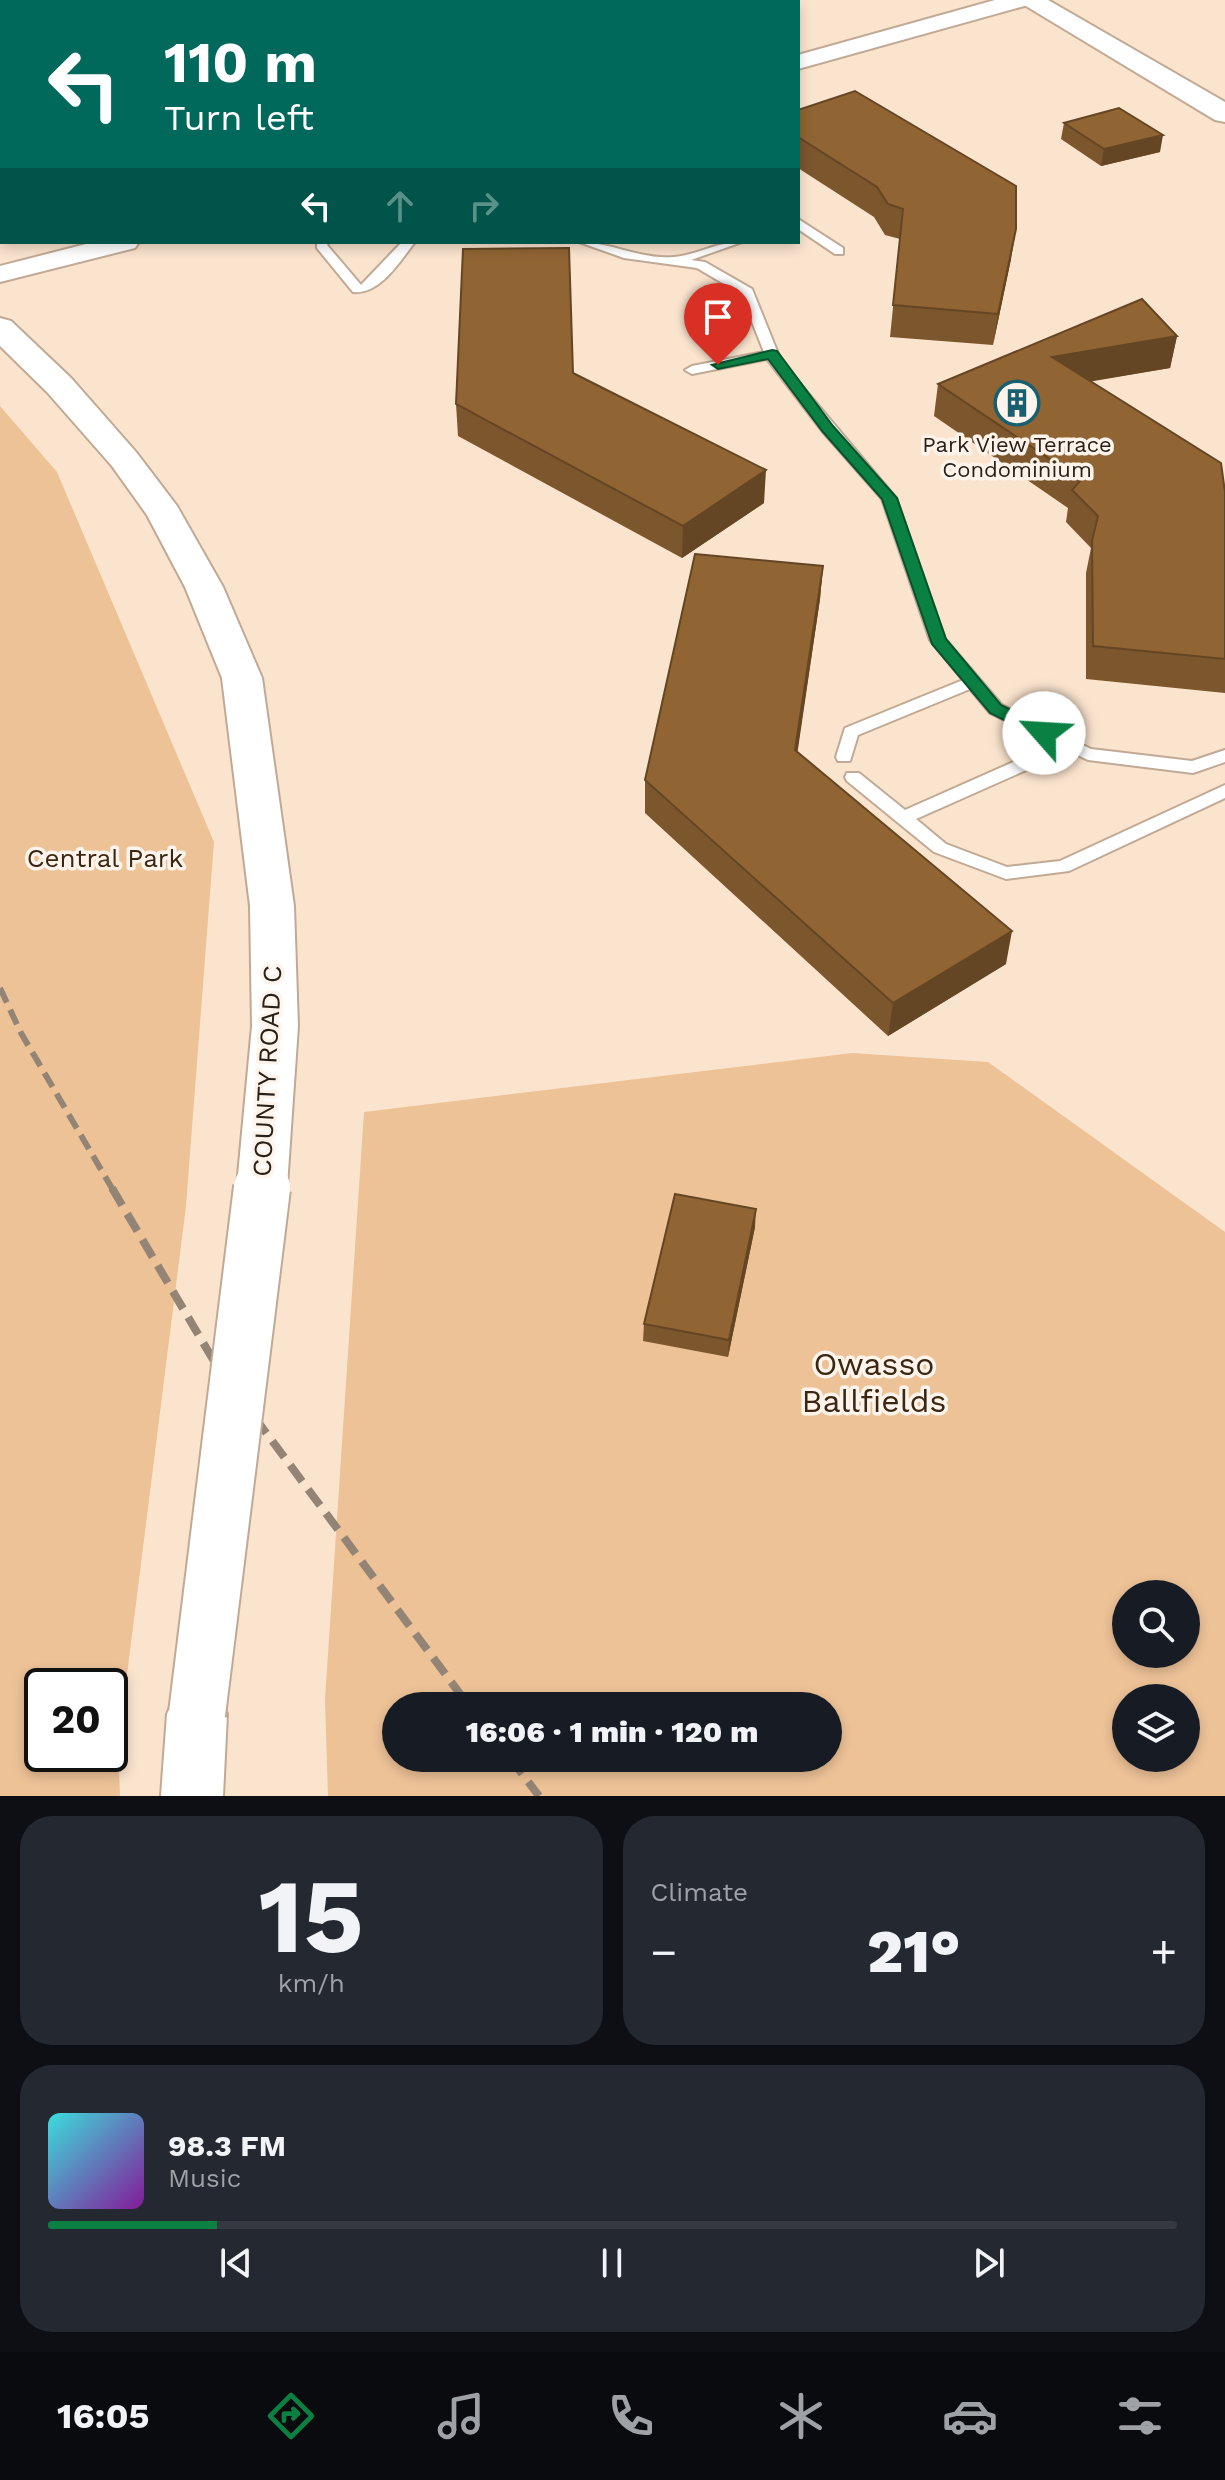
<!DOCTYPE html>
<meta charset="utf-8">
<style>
:root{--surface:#171b24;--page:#242831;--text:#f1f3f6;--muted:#9ea1a6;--line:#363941;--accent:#0b8043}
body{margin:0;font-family:"Work Sans",sans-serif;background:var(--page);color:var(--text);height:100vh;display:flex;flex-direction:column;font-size:30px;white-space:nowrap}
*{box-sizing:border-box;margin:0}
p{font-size:26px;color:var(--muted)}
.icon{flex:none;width:44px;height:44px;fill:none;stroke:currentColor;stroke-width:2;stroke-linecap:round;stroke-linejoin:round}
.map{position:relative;height:1796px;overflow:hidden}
.details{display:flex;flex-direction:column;gap:20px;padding:20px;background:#0d0f14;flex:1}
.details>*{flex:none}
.banner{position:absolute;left:0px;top:0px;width:800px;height:244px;box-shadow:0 4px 12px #0003;background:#00695c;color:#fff;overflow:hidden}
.controls{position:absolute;left:1112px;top:1580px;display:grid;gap:16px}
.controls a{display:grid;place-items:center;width:88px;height:88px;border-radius:50%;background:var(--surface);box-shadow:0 4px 12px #0003;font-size:40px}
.speed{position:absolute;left:24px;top:1668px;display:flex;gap:16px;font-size:40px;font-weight:700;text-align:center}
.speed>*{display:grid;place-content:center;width:104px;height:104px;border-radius:50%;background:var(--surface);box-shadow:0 4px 12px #0003;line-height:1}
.speed .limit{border:4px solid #111;border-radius:12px;background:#fff;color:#111}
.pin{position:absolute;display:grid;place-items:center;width:68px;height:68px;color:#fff;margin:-82px -34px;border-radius:50% 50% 50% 0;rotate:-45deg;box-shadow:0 0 8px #0007}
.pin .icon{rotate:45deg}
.me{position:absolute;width:88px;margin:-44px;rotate:296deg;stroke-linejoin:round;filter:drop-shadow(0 0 6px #0008)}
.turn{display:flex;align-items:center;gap:28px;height:168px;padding:0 32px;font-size:36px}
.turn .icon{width:104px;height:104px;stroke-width:2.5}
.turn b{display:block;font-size:56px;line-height:68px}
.lanes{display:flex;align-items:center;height:76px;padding:0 32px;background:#0003;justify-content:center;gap:40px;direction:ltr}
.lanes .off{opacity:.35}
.big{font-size:60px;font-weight:800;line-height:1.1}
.details .widget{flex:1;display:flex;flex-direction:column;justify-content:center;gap:12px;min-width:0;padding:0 28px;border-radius:32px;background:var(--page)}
.details .dial{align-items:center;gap:0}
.dial b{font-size:104px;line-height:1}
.song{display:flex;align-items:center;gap:24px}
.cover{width:96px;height:96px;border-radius:12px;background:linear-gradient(135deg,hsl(180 70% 55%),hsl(290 70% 35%))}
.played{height:8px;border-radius:4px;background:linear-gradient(90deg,var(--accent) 15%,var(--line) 15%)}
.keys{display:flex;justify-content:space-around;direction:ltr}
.heat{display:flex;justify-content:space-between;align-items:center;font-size:44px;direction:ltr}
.details .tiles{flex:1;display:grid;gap:20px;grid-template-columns:1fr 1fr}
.widget:last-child{grid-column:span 2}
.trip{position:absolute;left:382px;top:1692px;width:460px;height:80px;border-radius:40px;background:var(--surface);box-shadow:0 4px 12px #0003;font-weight:800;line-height:80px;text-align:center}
.tabs{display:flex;height:128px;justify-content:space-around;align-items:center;background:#090b0e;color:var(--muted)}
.tabs .icon{width:56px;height:56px}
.tabs .current{color:var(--accent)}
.tabs b{font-size:36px;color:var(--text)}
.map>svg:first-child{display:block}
</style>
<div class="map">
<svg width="1225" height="1796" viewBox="0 0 1225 1796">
<rect width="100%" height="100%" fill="#fbe4ce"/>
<!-- green -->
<path fill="#edc297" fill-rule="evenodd" d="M0,406L57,472L214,842L186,1206L118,1746L120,1796H0ZM110,1686V1754H42V1686Z
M852,1053L988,1062L1225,1232V1796H328L325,1699L364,1112ZM1126,1594H1186V1654H1126ZM1126,1698H1186V1758H1126ZM396,1706H828V1758H396Z"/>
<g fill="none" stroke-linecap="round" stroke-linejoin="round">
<!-- lane casing -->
<g stroke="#c0aa95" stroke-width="4">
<path id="lane" d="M798,219L843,248V254H835L798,229Z
M317,242H329L327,245L361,285L402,242H415C400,261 380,295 353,292L317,248Z
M579,242C610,242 642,260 674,257C698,255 715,242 742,242L691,260L705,262L752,289L781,361L896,498L945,639L1002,705L1091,749L1192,761L1225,750V762L1193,773L1088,760L1069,751L916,819L946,844L1007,867L1060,861L1225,785V798L1069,871L1006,879L934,852L847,781L845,777L847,773H859L905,810L1054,744L990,713L970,689L858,735L850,761H838L836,757L845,728L963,680L930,640L882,499L823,432L767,359L692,374L685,370L692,366L764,352L741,294L697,268L624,258Z"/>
</g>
<!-- street casing -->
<g stroke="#c0aa95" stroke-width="4">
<path id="street" d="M995,0H1031L1028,5L798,69V55Z
M94,242H139L135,248L0,282V266Z"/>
</g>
<!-- secondary casing -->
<g stroke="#c0aa95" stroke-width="4">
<path id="secondary" d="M1016,0H1048L1225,102V122L1215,120Z
M0,318L11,321L71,378L136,452L177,506L223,587L262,678L294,906L298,1026L287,1186L280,1200L262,1206L244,1200L237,1186L252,1026L250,906L222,678L185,587L147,515L112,466L47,392L0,346Z
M197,1684L218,1693L227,1714L223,1796H161L167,1714L176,1693Z"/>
</g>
<!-- lane -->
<use href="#lane" fill="#fff" fill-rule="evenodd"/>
<!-- street -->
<use href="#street" fill="#fff" fill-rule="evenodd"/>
<!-- secondary -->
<use href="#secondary" fill="#fff" fill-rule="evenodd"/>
<!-- rail-far1 -->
<path stroke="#948475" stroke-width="6" stroke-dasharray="16 8" stroke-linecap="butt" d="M0,988L21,1033L113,1190"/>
<!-- rail -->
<path stroke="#948475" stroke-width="8" stroke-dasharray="20 10" stroke-linecap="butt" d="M112,1188L218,1368L469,1706
M510,1758L539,1796"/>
<!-- secondary-bridge-far1 casing -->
<g stroke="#c0aa95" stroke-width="49" stroke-linecap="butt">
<path id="secondary-bridge-far1" d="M261,1190L262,1186"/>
</g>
<!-- secondary-bridge casing -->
<g stroke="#c0aa95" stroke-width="60" stroke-linecap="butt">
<path id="secondary-bridge" d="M197,1714L262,1188"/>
</g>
<!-- secondary-bridge-far1 -->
<use href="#secondary-bridge-far1" stroke="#fff" stroke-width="45"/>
<!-- secondary-bridge -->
<use href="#secondary-bridge" stroke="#fff" stroke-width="56"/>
</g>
<!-- wall -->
<path fill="#7c562c" d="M798,110L1011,259L993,345L890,337L900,239L885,235L874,217L798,168Z
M1064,123L1160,152L1101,166L1061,139Z
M1177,336L1170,368L1090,381L1225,492V693L1086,679V573L1091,548L1066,522L1068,508L934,416L938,384Z
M456,404L764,503L682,558L458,436Z
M823,566L820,599L797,752L1006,964L888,1036L645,813V780Z
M755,1227L728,1357L643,1341L644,1324Z"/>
<!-- shaded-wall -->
<path fill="#654624" d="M1163,135L1160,152L1101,166L1104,149Z
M1016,229L1011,259L993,345L998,314Z
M1177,336L1170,368L1047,389L1052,357Z
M766,470L764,503L682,558L683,526Z
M823,566L820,599L793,783L795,750Z
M1012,931L1006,964L888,1036L893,1003Z
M756,1209L755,1227L728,1357L729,1340Z"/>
<!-- building -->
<path fill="#906433" stroke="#654624" stroke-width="2" d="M855,91L1016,186V229L998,314L893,305L903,209L888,204L877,187L798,137V110Z
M1119,108L1163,135L1104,149L1064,123Z
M569,248L573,373L766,470L683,526L456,404L463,249Z
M1142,299L1177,336L1052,357L1221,463L1225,492V659L1093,646L1092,541L1098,516L1072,490L1081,480L938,384Z
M695,554L823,566L795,750L1012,931L893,1003L645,780Z
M675,1194L756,1209L729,1340L644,1324Z"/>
<!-- route -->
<path fill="#0b8043" stroke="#07532c" stroke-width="2" d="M772,350L777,351L833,426L897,498L946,639L1001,705L1050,729V737H1038L990,713L932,644L882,499L823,432L768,359L718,369L712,365Z"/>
<!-- icons -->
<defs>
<g id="building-ring" transform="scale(2.3)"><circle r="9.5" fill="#fef4eb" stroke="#186070" stroke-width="1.5"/><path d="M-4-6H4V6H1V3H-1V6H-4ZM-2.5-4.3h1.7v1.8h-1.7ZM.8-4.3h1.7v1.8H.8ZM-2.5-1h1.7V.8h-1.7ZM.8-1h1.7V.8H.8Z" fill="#186070"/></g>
</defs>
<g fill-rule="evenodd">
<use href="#building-ring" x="1017" y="403"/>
</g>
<g text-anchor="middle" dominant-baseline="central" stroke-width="7" stroke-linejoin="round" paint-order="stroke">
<!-- far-poi labels -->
<g font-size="22" fill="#292119" stroke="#fef4eb">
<text x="1017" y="444">Park View Terrace<tspan x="1017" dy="25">Condominium</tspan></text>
</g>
<!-- park labels -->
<g font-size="26" fill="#3b2711" stroke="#fef4eb">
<text x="105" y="858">Central Park</text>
</g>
<!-- street labels -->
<g font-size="26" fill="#292119" stroke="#fef4eb">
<text transform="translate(267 1071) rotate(-87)">COUNTY ROAD C</text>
</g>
<!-- near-park labels -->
<g font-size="32" fill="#3b2711" stroke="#fef4eb">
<text x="874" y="1364">Owasso<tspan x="874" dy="37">Ballfields</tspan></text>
</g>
</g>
</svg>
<div class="controls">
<a><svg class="icon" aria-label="search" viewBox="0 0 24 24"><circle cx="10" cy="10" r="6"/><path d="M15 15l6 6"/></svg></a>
<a><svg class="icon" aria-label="layers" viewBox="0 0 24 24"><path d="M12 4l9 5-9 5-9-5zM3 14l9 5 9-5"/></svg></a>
</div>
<div class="speed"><div class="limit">20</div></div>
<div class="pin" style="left:718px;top:365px;background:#d93025"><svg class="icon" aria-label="arrive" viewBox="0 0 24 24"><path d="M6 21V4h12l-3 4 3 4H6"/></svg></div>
<svg class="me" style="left:1044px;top:733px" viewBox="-20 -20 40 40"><circle r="19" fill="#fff"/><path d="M0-13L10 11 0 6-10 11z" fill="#0b8043"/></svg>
<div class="trip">16:06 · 1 min · 120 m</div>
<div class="banner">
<div class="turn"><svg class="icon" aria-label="left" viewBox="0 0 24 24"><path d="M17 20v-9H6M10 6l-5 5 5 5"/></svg><div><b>110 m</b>Turn left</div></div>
<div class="lanes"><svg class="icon" aria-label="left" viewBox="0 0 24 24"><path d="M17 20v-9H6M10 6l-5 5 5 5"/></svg><svg class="icon off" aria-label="ahead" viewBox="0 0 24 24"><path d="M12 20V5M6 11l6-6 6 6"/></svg><svg class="icon off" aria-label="right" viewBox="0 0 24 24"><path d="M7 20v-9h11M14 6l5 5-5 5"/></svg></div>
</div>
</div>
<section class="details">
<div class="tiles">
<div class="widget dial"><b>15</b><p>km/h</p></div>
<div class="widget"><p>Climate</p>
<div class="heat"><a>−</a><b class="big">21°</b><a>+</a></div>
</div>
<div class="widget">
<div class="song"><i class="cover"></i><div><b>98.3 FM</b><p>Music</p></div></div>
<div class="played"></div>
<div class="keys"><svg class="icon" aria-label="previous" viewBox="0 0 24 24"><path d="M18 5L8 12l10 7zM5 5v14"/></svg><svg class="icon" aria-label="pause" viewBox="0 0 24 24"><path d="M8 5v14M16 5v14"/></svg><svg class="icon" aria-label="next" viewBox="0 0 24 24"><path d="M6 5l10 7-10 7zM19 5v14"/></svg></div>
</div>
</div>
</section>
<nav class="tabs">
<b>16:05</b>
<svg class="icon current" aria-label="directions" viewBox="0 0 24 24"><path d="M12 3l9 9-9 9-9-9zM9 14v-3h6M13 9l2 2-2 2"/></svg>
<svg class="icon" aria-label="music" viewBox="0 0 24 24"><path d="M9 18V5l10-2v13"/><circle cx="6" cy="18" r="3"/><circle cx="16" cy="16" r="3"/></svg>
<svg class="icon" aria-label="phone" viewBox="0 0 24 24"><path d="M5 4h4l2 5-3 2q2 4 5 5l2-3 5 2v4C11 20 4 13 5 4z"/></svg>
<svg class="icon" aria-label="climate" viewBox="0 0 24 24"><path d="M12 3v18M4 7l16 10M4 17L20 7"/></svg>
<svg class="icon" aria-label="car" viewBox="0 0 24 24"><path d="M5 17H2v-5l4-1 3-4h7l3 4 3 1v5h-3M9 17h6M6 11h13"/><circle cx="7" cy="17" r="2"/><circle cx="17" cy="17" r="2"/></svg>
<svg class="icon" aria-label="filters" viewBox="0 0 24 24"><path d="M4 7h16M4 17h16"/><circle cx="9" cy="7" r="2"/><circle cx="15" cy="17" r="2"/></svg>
</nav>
